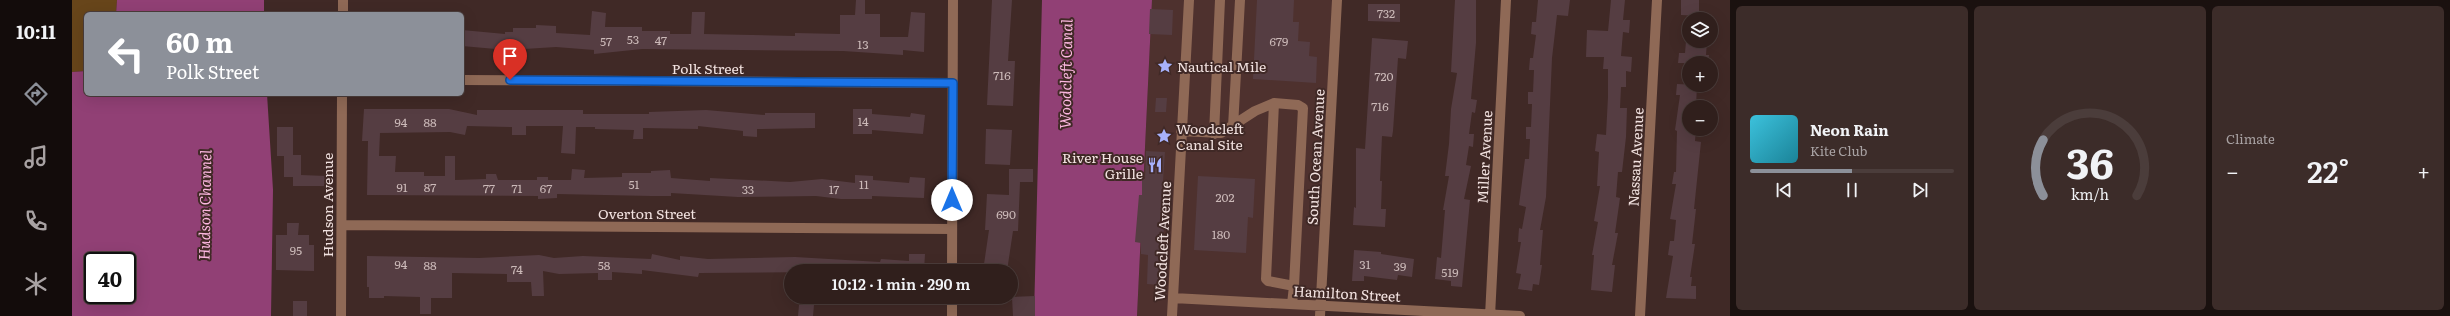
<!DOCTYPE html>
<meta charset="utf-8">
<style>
:root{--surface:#301f1c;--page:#3c2c29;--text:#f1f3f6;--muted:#a8a2a3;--line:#4b3d3b;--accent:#8c9099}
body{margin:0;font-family:Literata,serif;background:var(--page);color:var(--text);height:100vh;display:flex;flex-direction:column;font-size:15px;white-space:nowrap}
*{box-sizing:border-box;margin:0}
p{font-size:13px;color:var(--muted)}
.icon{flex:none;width:22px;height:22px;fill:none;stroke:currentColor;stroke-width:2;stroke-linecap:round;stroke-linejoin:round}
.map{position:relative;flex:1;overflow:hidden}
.drawer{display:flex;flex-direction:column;gap:6px;padding:6px;background:#1a110f;width:720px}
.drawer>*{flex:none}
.hud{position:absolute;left:12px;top:12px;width:380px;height:84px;border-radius:6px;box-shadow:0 4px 16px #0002,0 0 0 1px var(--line);background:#8c9099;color:#fff;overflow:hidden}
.fabs{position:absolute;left:1610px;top:12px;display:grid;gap:8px}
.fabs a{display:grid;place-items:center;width:36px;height:36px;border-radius:50%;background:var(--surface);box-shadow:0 4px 16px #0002,0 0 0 1px var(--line);font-size:20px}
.speed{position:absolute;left:12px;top:252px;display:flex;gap:8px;font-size:20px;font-weight:700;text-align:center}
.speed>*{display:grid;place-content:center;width:52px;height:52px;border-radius:50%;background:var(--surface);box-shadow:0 4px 16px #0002,0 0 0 1px var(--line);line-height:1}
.speed .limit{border:2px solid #111;border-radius:6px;background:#fff;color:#111}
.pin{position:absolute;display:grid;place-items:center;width:34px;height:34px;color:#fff;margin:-41px -17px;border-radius:50% 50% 50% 0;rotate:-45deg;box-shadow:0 0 4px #0007}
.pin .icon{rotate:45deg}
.me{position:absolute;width:44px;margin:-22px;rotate:0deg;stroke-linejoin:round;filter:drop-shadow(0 0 3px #0008)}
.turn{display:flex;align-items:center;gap:14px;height:84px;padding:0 16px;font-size:18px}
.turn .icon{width:52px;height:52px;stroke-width:2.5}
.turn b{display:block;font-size:28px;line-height:34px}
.big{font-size:30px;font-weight:600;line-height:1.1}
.drawer .tile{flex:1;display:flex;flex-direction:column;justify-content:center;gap:6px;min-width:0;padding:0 14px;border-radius:6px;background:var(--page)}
.drawer .dial{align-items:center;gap:0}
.dial svg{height:104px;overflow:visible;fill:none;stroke:var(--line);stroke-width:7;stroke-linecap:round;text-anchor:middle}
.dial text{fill:var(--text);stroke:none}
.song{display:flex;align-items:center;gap:12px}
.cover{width:48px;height:48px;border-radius:6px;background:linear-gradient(135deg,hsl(190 70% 55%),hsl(190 70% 35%))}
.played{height:4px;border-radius:2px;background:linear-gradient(90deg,var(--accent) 50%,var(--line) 50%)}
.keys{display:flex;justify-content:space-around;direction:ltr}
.heat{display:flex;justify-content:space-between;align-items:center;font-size:22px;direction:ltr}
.drawer .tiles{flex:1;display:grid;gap:6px;grid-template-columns:repeat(3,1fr)}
.trip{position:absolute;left:712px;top:264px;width:234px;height:40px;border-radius:20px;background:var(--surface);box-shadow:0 4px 16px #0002,0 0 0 1px var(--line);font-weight:600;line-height:40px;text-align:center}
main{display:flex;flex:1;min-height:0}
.dock{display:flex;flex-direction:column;width:72px;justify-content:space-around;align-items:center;background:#130c0b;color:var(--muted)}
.dock .icon{width:28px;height:28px}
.dock .selected{color:var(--accent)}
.dock b{font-size:18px;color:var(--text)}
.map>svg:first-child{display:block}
</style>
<main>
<nav class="dock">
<b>10:11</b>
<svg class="icon selected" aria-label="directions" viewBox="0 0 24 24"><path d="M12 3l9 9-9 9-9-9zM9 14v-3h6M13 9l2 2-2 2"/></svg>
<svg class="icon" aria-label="music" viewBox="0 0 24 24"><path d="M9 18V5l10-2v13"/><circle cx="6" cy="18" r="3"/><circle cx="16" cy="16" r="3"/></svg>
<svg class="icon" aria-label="phone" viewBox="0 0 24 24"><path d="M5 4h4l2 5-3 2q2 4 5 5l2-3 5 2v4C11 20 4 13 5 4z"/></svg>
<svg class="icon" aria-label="climate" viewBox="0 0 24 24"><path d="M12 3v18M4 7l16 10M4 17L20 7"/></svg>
</nav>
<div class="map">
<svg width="1658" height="316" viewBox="0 0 1658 316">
<rect width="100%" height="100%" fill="#402926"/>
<!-- built -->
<path fill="#4e312e" d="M1080,0H1267L1249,316H1065Z"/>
<!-- green -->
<path fill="#67451a" d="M0,0H45L44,14H14V71L0,72Z"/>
<!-- water -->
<path fill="#914075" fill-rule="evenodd" d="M45,0H192V14H44Z
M970,0H1080L1065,316H962Z
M14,71V94H195L201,190L199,316H0V72ZM21,261H55V295H21Z"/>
<!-- building -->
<path fill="#553d42" d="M784,0H793V14H808V37H836L839,12L853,13L852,52L831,50V55L771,51L570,49L522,54V50L484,47L435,50L390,46V30L433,34V32H441V28H464V25L484,26V33L518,35L520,11L534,13L533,27H570V31H598V34H619L620,12H633L632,34L723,36V33L768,34V15H783Z
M920,0H940L936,61H943L941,106L915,105Z
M1185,0H1222L1221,22H1227L1226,41L1238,42L1237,56L1245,57L1244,83L1181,79Z
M1383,0H1404V43L1399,99L1405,100L1403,113L1400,112L1397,134H1402L1401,147L1397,146L1394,165L1399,166L1392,199L1398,200L1390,287L1379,286V281L1363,279L1365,257L1369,258L1373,210H1371L1377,176H1373L1377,144L1379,109L1385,73L1379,72Z
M1466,0H1498L1496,16L1485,15L1480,58L1474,197L1468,230H1471L1468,265H1470L1467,285L1461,284L1460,291L1446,289L1449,274L1444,273L1449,242H1446L1447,228L1450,229L1454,207L1447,205L1453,159H1457L1458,139H1454V127H1459L1460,104H1456V92H1461L1462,70H1457L1458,58H1461L1464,35L1459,34L1460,22H1464Z
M1539,0H1553L1551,20H1558L1557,33L1551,32L1549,56L1560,57L1559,72L1554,71V87H1549L1548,108H1555L1554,137L1550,172H1546L1544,197L1548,198L1543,233H1546L1540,265H1543L1540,292L1519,290L1522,255H1520L1526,222L1522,221L1528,186H1525L1527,152L1523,151L1525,134L1534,135L1536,97V69H1531L1532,57H1514L1515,30L1536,31Z
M1609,0H1627V16L1609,15Z
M1296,4H1328V22L1296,21Z
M1078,9L1101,10L1100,35L1077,34Z
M1300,38L1336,41L1334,59L1326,58L1321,131L1320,137L1310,136L1308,181H1310L1309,209H1314L1313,227L1281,225L1282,207L1284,208V148L1293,149Z
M1614,41H1635L1634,55H1637L1636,63H1606L1607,53H1613Z
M1605,84L1625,85L1624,107H1617V129H1624L1623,141L1629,142L1622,209H1624L1620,244H1623L1618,277H1620L1619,286H1624V299L1594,298L1601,256L1596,255L1598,241H1602L1604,220L1598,219L1604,184H1600L1602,172H1604L1605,131L1603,130L1608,95H1604Z
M1084,98H1095L1094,112H1083Z
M292,109H377L405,115V110H511V114H577V112L634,110L693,115V113H743V128L685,129V137L671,136V131L626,126V129L571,128V139H561L562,130L523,129V127H504L503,154L489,153L491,126H454V135H440V127L395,126L393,135L378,132L308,133L307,156H324L323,172H352V176H373V156H383V180L414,179V174H424L426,180H465V177H476V180H499L500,169L513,170L512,178L550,177V173H579V171L598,170L599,178L638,181V178L718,182L750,179L783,183V175L801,176V180L837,183L838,177L853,178L852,198L800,196V199H769L744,196L666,197L599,193V196H580L485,194V198L466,199V196L295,195L296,141H290Z
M781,109H800V114L838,117L839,113L853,115L851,134L800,130V134H781Z
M205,127H221V155H229V175L254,176L253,186H221V177H212V156H205Z
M914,129L940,130L938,165L913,164Z
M1074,151L1093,152L1090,196L1094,197L1088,285L1075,284L1076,255L1069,254V243L1063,242L1067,195H1070V178L1073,179Z
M937,169H961V182H948L946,231H941L935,271H911L917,230H913L915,194L937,195Z
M1126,176L1183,179L1181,218L1176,217L1174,253L1122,250Z
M215,223H227L226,235H237V245H242V271L204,270V235H215Z
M1282,250L1309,252V254L1342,259L1340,277L1326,275L1325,280L1292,276V281H1280Z
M580,254L608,260V256L636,259L723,257L808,262L809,259L837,261V254H853L852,271L627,273L626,277L570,270V274L540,272V280H526V273L487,274L471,271L472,296H460L459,282H435V274L380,273V298H359V314H348V297L312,296V298H297V287H295V256L407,258L467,255L482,258L511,256L579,259Z
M963,296V316H941L940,297Z
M221,301H235V316H221Z
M727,305H742L741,316H726Z"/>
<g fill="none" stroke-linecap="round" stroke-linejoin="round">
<!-- minor -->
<path stroke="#8f6956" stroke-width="10" d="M271,14V0
M390,80L881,83
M1161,127L1168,0
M1109,131L1149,133L1183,111L1202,103
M1142,134L1148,0
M270,225L880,229
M880,271L881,0
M1101,298L1448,316
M1220,304L1222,286L1231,108L1226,105L1202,103L1194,279L1196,281L1222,286
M269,316L270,94
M880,316V297
M1100,316L1117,0
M1248,316L1265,0
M1418,316L1434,0
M1568,316L1585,0"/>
</g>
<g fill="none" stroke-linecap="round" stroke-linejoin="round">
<!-- route casing -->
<g stroke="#114b97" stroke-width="10">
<path id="route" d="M438,80L881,83L880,200"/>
</g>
<!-- route -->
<use href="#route" stroke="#1a73e8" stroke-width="7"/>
</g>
<!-- icons -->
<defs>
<g id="sight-bare" transform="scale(1.2)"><path d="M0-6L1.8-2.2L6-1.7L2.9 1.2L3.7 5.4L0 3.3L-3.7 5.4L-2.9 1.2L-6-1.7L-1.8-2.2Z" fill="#a7b1fc" stroke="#402926" stroke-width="2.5" paint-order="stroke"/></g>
<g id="restaurant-bare" transform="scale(1.2)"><path d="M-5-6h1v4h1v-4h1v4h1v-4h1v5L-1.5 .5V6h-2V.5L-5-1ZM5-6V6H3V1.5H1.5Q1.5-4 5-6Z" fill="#a7b1fc" stroke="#402926" stroke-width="2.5" paint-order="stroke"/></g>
</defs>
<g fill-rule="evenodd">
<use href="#sight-bare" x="1093" y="66"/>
<use href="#sight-bare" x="1092" y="136"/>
<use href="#restaurant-bare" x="1083" y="165"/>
</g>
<g text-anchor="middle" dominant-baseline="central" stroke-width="4" stroke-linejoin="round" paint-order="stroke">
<!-- number labels -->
<g font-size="12" fill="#cbb9b8">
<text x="1314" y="13">732</text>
<text x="561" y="39">53</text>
<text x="589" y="40">47</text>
<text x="534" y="41">57</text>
<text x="1207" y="41">679</text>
<text x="791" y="44">13</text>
<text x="930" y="75">716</text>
<text x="1312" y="76">720</text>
<text x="1308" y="106">716</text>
<text x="791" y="121">14</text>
<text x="329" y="122">94</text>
<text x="358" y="122">88</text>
<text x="562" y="184">51</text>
<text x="792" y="184">11</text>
<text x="330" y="187">91</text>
<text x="358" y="187">87</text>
<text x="417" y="188">77</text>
<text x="445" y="188">71</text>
<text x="474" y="188">67</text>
<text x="676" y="189">33</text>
<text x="762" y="189">17</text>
<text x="1153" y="197">202</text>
<text x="934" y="214">690</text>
<text x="1149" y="234">180</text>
<text x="224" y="250">95</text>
<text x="329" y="264">94</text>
<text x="1293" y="264">31</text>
<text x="358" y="265">88</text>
<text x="532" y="265">58</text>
<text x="1328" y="266">39</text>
<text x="445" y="269">74</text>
<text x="1378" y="272">519</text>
</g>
<!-- poi labels -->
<g font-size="14" fill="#f2e2e0" stroke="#402926" text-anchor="start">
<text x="1105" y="66">Nautical Mile</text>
<text x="1104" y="128">Woodcleft<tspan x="1104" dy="16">Canal Site</tspan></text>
<text x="1071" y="157" text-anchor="end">River House<tspan x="1071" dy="16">Grille</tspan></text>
</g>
<!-- street labels -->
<g font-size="14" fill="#f2e2e0" stroke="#402926">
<text x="636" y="68">Polk Street</text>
<text transform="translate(1243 157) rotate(-87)">South Ocean Avenue</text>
<text transform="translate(1412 157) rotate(-87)">Miller Avenue</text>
<text transform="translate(1563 157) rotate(-87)">Nassau Avenue</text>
<text transform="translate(255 205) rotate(-90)">Hudson Avenue</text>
<text x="575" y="213">Overton Street</text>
<text transform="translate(1090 241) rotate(-87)">Woodcleft Avenue</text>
<text transform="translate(1275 293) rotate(3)">Hamilton Street</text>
</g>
<!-- water labels -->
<g font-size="15" font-style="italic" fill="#fcb7e0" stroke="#402926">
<text transform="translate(993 74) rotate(-89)">Woodcleft Canal</text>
<text transform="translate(132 205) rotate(-89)">Hudson Channel</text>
</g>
</g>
</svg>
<div class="fabs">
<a><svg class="icon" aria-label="layers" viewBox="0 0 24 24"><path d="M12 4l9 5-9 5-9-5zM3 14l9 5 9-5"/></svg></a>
<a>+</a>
<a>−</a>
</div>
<div class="speed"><div class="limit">40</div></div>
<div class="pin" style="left:438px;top:80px;background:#d93025"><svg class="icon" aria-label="arrive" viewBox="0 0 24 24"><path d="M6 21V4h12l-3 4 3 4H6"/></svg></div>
<svg class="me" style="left:880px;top:200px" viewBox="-20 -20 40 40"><circle r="19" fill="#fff"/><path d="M0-13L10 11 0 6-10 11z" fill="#1a73e8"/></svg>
<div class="trip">10:12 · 1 min · 290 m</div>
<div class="hud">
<div class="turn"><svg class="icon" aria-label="left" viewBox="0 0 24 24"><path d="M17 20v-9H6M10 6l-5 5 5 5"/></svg><div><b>60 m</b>Polk Street</div></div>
</div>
</div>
<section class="drawer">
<div class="tiles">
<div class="tile">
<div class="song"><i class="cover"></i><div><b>Neon Rain</b><p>Kite Club</p></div></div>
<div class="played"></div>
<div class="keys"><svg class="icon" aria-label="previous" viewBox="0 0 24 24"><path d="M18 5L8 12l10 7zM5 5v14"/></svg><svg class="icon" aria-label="pause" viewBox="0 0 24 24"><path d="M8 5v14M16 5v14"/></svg><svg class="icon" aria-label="next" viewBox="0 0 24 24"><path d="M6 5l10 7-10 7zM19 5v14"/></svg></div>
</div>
<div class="tile dial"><svg viewBox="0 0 100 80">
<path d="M14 69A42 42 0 1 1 86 69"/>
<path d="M14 69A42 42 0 0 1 14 26" stroke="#8c9099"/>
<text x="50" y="56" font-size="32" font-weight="700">36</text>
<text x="50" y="72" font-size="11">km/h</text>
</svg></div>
<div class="tile"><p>Climate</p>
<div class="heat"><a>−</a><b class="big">22°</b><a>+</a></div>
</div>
</div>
</section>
</main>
